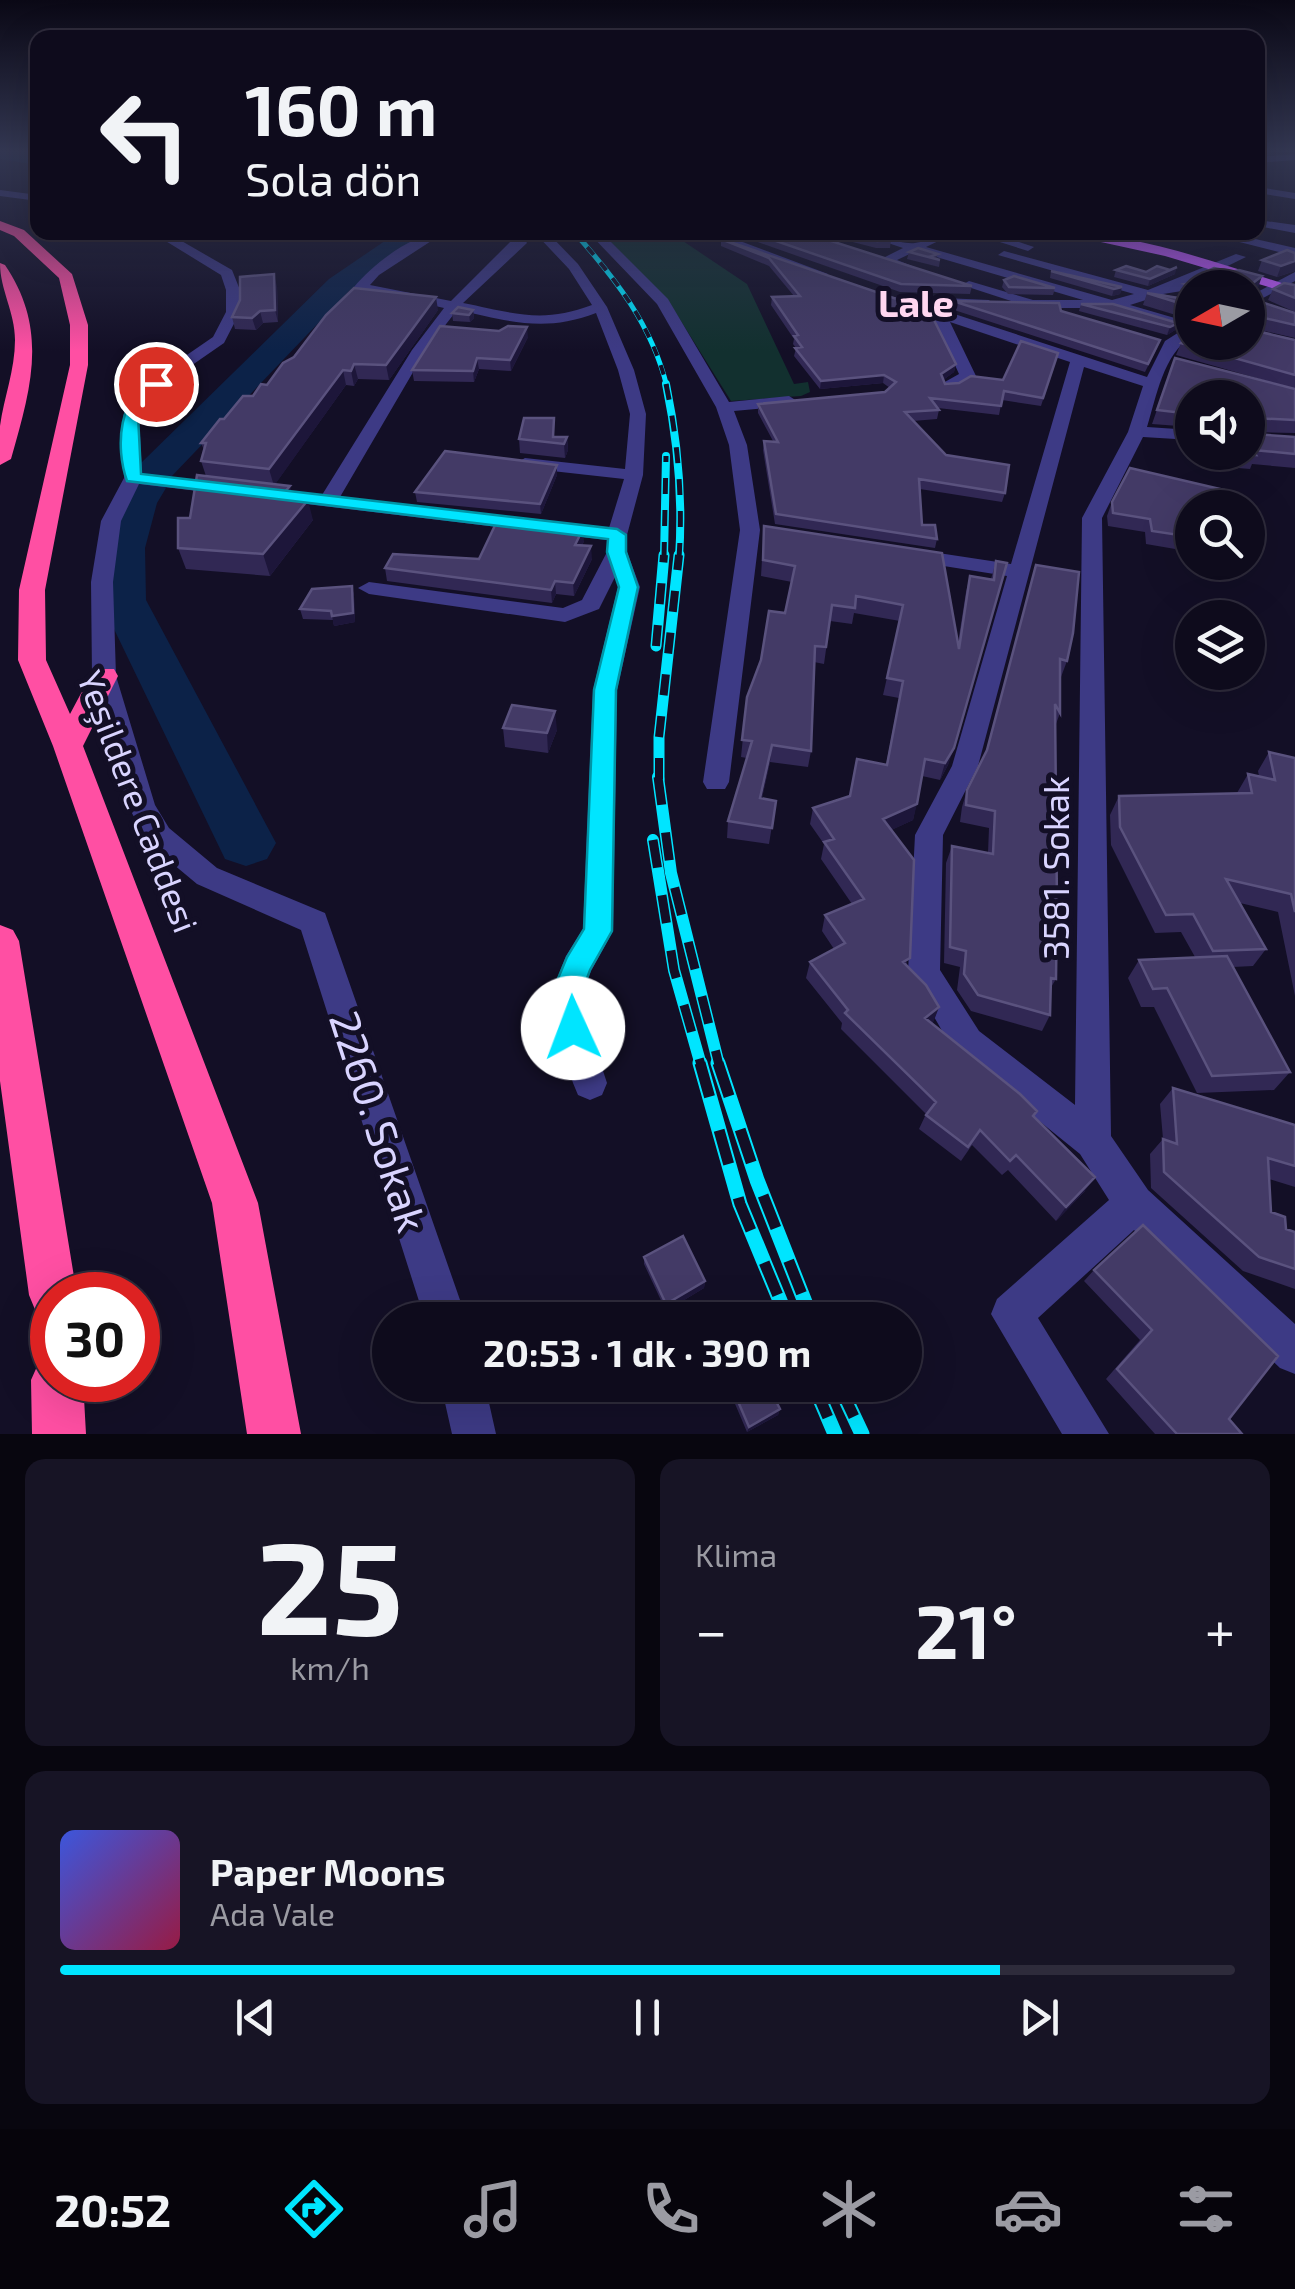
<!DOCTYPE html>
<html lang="tr">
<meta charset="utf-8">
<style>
:root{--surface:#0e0b1c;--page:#171425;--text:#f1f3f6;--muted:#9b9ba3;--line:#2e2b3b;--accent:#00e5ff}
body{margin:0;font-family:"Exo 2",sans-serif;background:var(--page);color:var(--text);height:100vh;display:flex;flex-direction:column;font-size:38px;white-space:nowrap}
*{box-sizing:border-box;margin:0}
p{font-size:32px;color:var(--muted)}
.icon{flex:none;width:55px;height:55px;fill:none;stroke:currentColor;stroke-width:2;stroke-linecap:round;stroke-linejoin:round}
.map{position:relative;height:1434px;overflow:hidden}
.details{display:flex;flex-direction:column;gap:25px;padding:25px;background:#08060f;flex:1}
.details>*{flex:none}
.banner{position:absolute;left:30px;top:30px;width:1235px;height:210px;border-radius:20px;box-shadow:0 10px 40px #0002,0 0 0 2px var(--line);background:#0e0b1c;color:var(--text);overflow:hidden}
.needle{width:65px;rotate:261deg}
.buttons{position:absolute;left:1175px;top:270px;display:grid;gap:20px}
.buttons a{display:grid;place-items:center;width:90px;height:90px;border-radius:50%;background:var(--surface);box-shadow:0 10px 40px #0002,0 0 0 2px var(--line);font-size:50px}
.speed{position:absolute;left:30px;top:1272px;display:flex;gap:20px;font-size:50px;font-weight:700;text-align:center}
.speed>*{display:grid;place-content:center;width:130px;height:130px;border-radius:50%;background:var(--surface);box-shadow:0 10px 40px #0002,0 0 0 2px var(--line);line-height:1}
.speed .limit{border:15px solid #d22;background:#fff;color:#111}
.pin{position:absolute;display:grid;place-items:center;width:85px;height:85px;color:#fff;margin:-42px;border:5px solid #fff;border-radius:50%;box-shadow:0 2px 10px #0007}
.me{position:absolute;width:110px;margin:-55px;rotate:358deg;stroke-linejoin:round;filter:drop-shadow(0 0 8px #0008)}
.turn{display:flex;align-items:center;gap:35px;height:210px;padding:0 50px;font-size:45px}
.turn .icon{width:130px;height:130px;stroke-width:2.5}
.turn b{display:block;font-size:70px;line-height:85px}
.big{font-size:75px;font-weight:700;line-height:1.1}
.details .tile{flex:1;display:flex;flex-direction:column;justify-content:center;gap:15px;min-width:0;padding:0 35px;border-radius:20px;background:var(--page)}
.details .dial{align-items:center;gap:0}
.dial b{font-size:130px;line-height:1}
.song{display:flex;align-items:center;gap:30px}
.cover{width:120px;height:120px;border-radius:15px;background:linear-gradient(135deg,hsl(230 70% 55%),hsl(340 70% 35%))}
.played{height:10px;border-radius:5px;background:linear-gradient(90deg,var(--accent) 80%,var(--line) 80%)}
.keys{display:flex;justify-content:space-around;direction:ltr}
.heat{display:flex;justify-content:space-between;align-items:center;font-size:55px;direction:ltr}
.details .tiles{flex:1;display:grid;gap:25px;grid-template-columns:1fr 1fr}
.tile:last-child{grid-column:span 2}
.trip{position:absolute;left:372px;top:1302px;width:550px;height:100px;border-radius:50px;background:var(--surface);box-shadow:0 10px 40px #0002,0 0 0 2px var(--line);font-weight:700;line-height:100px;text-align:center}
.tab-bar{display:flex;height:160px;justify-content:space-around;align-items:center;background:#06040b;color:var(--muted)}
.tab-bar .icon{width:70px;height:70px}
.tab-bar .active{color:var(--accent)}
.tab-bar b{font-size:45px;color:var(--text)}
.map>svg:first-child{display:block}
</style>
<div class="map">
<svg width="1295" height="1434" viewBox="0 0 1295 1434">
<rect width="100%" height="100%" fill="#130f26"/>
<!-- green -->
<path fill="#12302f" d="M602,233H671L747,284L794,384L808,382L810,392L801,396L731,401L669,302Z"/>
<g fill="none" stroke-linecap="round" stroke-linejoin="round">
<!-- river -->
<path fill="#0c2248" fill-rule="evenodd" d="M0,151L38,153V165L0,159Z
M398,232H427L349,291L170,478L160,480L166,488L157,503L145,548L146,600L276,843L267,859L246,866L225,859L100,600L103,548L117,503L132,480L142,477L137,470L142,462L329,279Z"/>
<!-- minor -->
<path fill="#3d3a85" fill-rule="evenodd" d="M1295,154V160L1258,163V157Z
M1258,187L1295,193V199L1258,193Z
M0,190L38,195V201L0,196Z
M1258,220L1295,225V233L1258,226Z
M151,232H166L232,270L240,290V312L224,343L146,397L139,416L142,474L322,495L412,350L444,308L354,287C373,264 414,232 445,232L379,275L370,285L451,301L511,241L523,236L527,243L463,303C514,313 542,324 592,305L569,269L534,232H547L578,264L607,307L634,370L646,414L643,475L627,535V552L640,587L617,690L613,931L591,971L580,1001L607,1083L602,1095L590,1100L578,1095L573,1083L548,1001L566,956L583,929L593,690L618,587L615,577L599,609L565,622L369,594L358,588L369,582L563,608L582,600L607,552V540L139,484L121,521L113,582L116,676L155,805L169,828L217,868L325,913L467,1320H425L301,930L197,884L149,844L128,806L92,676L91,582L101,521L124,478L123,416L133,392L213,337L226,312V290L221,275ZM457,310C509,321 544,333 596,313L618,370L630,414L625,469L525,458L516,463L525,468L624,479L609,528L340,497L426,350Z
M588,232H601L668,299L729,402L789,396L797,401L789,406L734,411L747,445L760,530L729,782L725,789H707L703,782L740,530L729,445L716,407L657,304Z
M697,232H716L828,274L817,277Z
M855,232C874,232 900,245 915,243C930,241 940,232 957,232L926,247L1112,300L1134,294L998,255L1004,251L1148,290L1236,254L1246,257L1193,283L1201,288L1163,294L1192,302V310L1149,299L1130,305L1192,323V336C1163,355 1157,395 1147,427L1192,430V440L1143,437L1102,518L1111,1136L1148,1190L1295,1324V1374L1280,1368L1134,1230L1038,1318L1109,1434H1062L991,1314L997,1299L1109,1200L1080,1154L955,1053L908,972L915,835L952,766L1007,576L912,561L902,555L912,549L1011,564L1070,362L950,322L976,376L955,389H943V383L959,374L933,316L891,300L898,296L989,300L991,303L984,307L927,305L1147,377L1165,341L1184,329L1111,308H1052L1045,312L962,285L969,281L1033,300H1083L916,251L897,260L917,268L911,272L879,260L903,248ZM1084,367L1143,386L1128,432L1082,518L1075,1105L979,1031L940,970L943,835L978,766Z
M968,232H989L1034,247L1028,251Z
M1200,232H1224L1295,248V256Z
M1295,272V281L1248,306V297Z
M441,1385H485L496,1434H452Z"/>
<!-- major -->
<path fill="#c25bff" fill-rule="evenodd" d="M1055,232C1137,232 1218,264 1295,287V295L1165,256Z"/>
<!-- highway -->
<path fill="#ff4fa3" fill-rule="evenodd" d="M0,221L24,230L72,274L88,325V365L45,590L46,660L70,714L94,669H114L118,676L83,746L258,1203L301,1434H247L212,1203L53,746L18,660L19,590L70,365V325L59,278L14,236L0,230Z
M0,263L5,265C49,330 31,388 11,459L0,465C0,453 0,438 0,426C4,397 15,370 15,340C15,312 0,290 0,263Z
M0,925L13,930L19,941L77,1295H52V1319L36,1312L29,1295L0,1081Z
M52,1356V1380H83L86,1434H32L31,1380L39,1362Z"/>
<!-- rail-far4 casing -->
<g stroke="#00e5ff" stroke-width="5">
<path id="rail-far4" d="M574,232C615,278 652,325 667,387"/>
</g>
<!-- rail-far3 casing -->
<g stroke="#00e5ff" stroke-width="8">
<path id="rail-far3" d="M666,384C678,442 683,499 679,558
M664,558L666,456"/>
</g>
<!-- rail-far2 casing -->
<g stroke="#00e5ff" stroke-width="11">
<path id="rail-far2" d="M656,646L664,555
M659,779V737L679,555"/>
</g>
<!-- rail-far1 casing -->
<g stroke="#00e5ff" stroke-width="12">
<path id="rail-far1" d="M658,777L671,873L719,1065
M653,840L674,970L701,1065"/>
</g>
<!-- rail casing -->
<g stroke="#00e5ff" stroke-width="15">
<path id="rail" d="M700,1063L740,1204L788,1320
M718,1063L757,1180L812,1320
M814,1385L835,1434
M839,1385L862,1434"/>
</g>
<!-- rail-far4 -->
<use href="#rail-far4" stroke="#130f26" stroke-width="4" stroke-dasharray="10" stroke-linecap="butt"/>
<!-- rail-far3 -->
<use href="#rail-far3" stroke="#130f26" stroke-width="5" stroke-dasharray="16" stroke-linecap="butt"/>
<!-- rail-far2 -->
<use href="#rail-far2" stroke="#130f26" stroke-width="8" stroke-dasharray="21" stroke-linecap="butt"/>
<!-- rail-far1 -->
<use href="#rail-far1" stroke="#130f26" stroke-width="9" stroke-dasharray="28" stroke-linecap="butt"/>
<!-- rail -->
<use href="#rail" stroke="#130f26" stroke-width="11" stroke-dasharray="35" stroke-linecap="butt"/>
</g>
<!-- wall -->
<path fill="#312854" d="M729,232H803L972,286L970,294L900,292Z
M814,232H868L891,240L890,248H876Z
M872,232H928V236L909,239Z
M721,239L929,310L956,364L954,372L943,380L945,384L1003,380L1058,353L1041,406L1002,400L999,415L938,408L939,410L937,419L913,421L946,455L1005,493L1002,502L920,489L922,525L937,539L935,548L775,524L763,450L764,441H773L758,413V404L885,392L890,388L883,383L820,389L794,356L796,348L793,344L794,339L771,305L772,297L794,296L769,266L721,246Z
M909,252L938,254L936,259L940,260L939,267L907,259Z
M1295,253V271L1277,277L1258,271L1262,260Z
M1116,270L1146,272L1175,274L1148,286L1114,277Z
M1051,271L1122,287L1120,294L1112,296L1050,278Z
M1205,272L1258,288L1250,293L1252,299L1295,313V338L1252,328L1295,340V389L1176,355L1181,343L1248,288H1192V299L1181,295L1185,284L1202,281Z
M1004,280L1055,288L1053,295L1008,294L1002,287Z
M1295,285V312L1268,300L1273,289Z
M277,286L278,322L263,323L256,330L235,329L232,317Z
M1147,293L1192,300V320L1143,305Z
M953,301L1061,311L1157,348L1145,372L951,309Z
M1081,304L1178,323L1175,330L1167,335L1079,311Z
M438,310L389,380L358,379L354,386L346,385L275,484L293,496L313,520L270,576L186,569L178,548L206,476L201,461L204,450L201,443L224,419L267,385Z
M473,310L474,318L470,322L453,321L452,313Z
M528,337L511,371L479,369L474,382L414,381L412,370Z
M1175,358L1295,389V433L1253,432L1254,434L1295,437V468L1252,464L1250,469L1203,465L1198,452H1248L1192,398V427L1152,424Z
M567,437L568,450L565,458L520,453L519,439Z
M557,475L541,514L417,502L415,492Z
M1112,502L1192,508V557L1181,555V550L1146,544L1145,532L1108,526L1107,516Z
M764,526L942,553L958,643L966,592L970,576L991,579L996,561L1007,563L948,765L940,780L922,776L913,820L891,830L907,967L939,1007L932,1024L1034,1117L1085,1191L1056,1221L1008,1170L1002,1175L972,1145L961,1161L919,1129L926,1114L841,1029L842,1023L806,978L810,962L834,949L822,931L825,915L852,904L821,859L824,844L810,824L813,808L850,796L886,765L899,698L883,695L900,621L854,613L852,624L830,621L824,664L814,662L811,751L808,767L770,762L762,798L776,801L769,844L727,838L728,821L747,758L741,757L747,697L785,613L792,582L761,576Z
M584,541L582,546L592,559L574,596L556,594L552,603L387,581L385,568L479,559Z
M1036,565L1067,661L1061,677L1060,713L1056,724V979L1050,989V1015L1042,1031L971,1011L957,990L960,967L944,963L946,863L952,846L988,853L989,828L960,822L962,807L967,790L985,755Z
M352,586L354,596L355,622L334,626L333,620L303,619L300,609Z
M503,728L557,730L548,753L505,747Z
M1269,752L1295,758V996L1278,912L1240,903L1266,949L1253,966L1233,967L1290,1072L1274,1090L1197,1093L1154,1007H1141L1128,978L1139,960L1195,957L1181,932L1155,933L1111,845L1110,815L1119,796L1237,793L1248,774L1259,776L1258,771Z
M1173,1088L1295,1125V1187L1269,1179L1271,1212L1286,1229L1295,1232V1289L1243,1271L1151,1188L1150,1154L1163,1139L1160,1104Z
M1143,1225L1229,1419L1242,1434H1155L1106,1379L1140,1340L1084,1281L1094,1270Z
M644,1257L705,1281L704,1288L666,1311L644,1264Z
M727,1385H768L780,1409L778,1415L747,1432Z"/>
<!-- shaded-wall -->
<path fill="#1d163a" d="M910,232H928V236L909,239Z
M1295,261V271L1277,277L1281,266Z
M1177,267L1175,274L1148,286L1150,279Z
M274,274L277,286L278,322L275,310Z
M1262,276L1258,288L1248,295L1249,286Z
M1122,287L1120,294L1112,296L1114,289Z
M436,297L438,310L389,380L386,365Z
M473,310L474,318L470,322L469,315Z
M260,311L263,323L256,330L252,318Z
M1178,323L1175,330L1167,335L1170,327Z
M527,327L528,337L511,371L510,360Z
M477,358L479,369L474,382L473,371Z
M354,364L358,379L354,386L351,371Z
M956,364L954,372L939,383L941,374Z
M343,370L346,385L274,486L269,469Z
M884,375L883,383L820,389L821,381Z
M567,437L568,450L565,458L564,444Z
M557,465V475L541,514L540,504Z
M290,486L296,507L283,494Z
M308,500L313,520L270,576L263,554Z
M583,529L584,541L576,558L575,545Z
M591,546L592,559L574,596L573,583Z
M555,581L556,594L552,603L551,590Z
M352,586L354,596L355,622L334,626L332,616Z
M555,711L557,730L548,753L547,733Z
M772,745L770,762L758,815L760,798Z
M954,748L948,765L940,780L945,763Z
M917,804L913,820L879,836L883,819Z
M939,1007L933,1023L919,1033L925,1018Z
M1095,1177L1085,1191L1056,1221L1066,1207Z
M705,1281L704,1288L666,1311V1304Z
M780,1409L778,1415L747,1432L749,1427Z"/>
<!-- building -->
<path fill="#433a66" stroke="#5a527e" stroke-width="2.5" d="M750,232H803L972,286L901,284Z
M844,232H868L891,240L877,241Z
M721,239L929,310L956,364L941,374L945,384L959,383L971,376L1003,380L1021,341L1058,353L1043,398L1004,391L1001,406L930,398L939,410L905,412L946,455L1009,465L1005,493L919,479L922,525H935L937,539L776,514L764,441L778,442L758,404L885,392L896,382L884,375L821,381L795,348L802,347L794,336L798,335L772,297L800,296L769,258Z
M918,248L938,254L929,257L940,260L909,252Z
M1287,250L1295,253V261L1281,266L1262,260Z
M1126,266L1146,272L1157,266L1170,270L1177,267L1150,279L1116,270Z
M1214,268L1233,272L1239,270L1262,276L1249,286L1252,299L1295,313V325L1251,315L1252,330L1295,340V375L1181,343L1192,332V342H1248V288H1197L1185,284L1206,280L1209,276L1205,272Z
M1051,271L1122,287L1114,289Z
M274,274L275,310L260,311L252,318L232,317L240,300V277Z
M1014,276L1055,288L1009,287L1004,280Z
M1284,283L1295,285V298L1273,289Z
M354,288L436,297L386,365L354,364L351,371L343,370L269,469L201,461L206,443H201L220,419H224L243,396H253L261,384L267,385L283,363L294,357L326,315Z
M1147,293L1192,300V307Z
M953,301L1059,303L1061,311L1160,340L1148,364Z
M1081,304H1113L1178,323L1170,327Z
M458,307L473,310L469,315L452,313Z
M440,326L499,331L508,326L527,327L510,360L477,358L473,371L412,370Z
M1175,358L1295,389V420L1251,418L1254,434L1295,437V454L1253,450L1256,455L1226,452H1248V398H1192V414L1157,410Z
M524,418H554L553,437H567L564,444L519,439Z
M445,451L557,465L540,504L415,492Z
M1130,468L1233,492L1235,508H1192V543L1187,542L1186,536L1152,531L1150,519L1113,513L1112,502Z
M197,475L290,486L283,494L308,500L263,554L178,548V518H190Z
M498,519L583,529L575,545L591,546L573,583L555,581L551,590L385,568L393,554L479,559Z
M764,526L942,553L959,649L970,576L994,580L996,561L1007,563L954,748L945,763L925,759L917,804L883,819L914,860L910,958L903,962L926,985L939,1007L925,1018L1020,1094L1037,1111L1033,1116L1095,1177L1066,1207L1016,1155L1010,1161L980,1130L968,1147L926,1115L936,1102L845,1013L848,1010L810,962L845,943L825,915L864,899L824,842L834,839L813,808L850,796L857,759L887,765L903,681L887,678L903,605L856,596L855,608L832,605L826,647L815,646L811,751L772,745L760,798L776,801L772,828L728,821L752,741L742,740L747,697L761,660L769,611L785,613L795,566L763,560Z
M1036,565L1079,572L1073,633L1067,661L1060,659V713L1055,704L1057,906L1056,979L1051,978L1050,1015L978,995L964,974L966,951L950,947L952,846L993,854L995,811L966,805L967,790L987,750Z
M352,586L353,613L332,616L331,611L300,609L312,589Z
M512,705L555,711L547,733L503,728Z
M1269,752L1295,758V912L1291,894L1226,879L1266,949L1213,951L1193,914L1166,915L1120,827L1119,796L1252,793L1248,774L1275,780Z
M1227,956L1290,1072L1212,1076L1167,988L1153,989L1139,960Z
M1173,1088L1295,1125V1166L1268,1158L1271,1212L1285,1217L1286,1229L1295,1232V1269L1259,1257L1164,1172L1163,1139L1177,1144Z
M1143,1225L1278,1356L1229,1419L1242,1434H1177L1117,1369L1152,1330L1094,1270Z
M683,1236L705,1281L666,1304L644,1257Z
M731,1385H768L780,1409L749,1427Z"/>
<!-- sky -->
<linearGradient id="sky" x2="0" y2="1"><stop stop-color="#0a0815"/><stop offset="0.43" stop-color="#333752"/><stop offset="1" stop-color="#333752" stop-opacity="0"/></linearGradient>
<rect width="1295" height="351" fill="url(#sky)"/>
<!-- route -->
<path fill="#00e5ff" stroke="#0095a6" stroke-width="2.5" d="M156,379L163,384L145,397L138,416L141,474L617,529L626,535V552L638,587L616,690L612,931L590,970L579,1000L588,1028L584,1038L573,1042L562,1038L549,1000L567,957L584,929L594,690L619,587L607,552L608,539L127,481C115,447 118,394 156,379Z"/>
<g text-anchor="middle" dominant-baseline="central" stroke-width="10" stroke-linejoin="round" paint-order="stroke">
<!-- street labels -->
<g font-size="35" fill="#d9d4ff" stroke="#130f26">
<text transform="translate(139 801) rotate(69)">Yeşildere Caddesi</text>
<text transform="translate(1055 868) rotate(-90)">3581. Sokak</text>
</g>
<!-- far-district labels -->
<g font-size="38" font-weight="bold" fill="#ffd6f0" stroke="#130f26">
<text x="916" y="302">Lale</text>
</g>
<!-- near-street labels -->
<g font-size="42" fill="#d9d4ff" stroke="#130f26">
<text transform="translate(380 1121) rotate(72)">2260. Sokak</text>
</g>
</g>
</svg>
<div class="buttons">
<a><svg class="needle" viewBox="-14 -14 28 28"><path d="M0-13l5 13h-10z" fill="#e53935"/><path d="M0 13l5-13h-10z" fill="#9b9ba3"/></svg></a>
<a><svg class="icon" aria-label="sound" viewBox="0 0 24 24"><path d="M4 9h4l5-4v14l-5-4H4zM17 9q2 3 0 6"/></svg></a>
<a><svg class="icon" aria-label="search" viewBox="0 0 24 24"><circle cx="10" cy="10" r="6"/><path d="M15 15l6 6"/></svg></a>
<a><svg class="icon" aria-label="layers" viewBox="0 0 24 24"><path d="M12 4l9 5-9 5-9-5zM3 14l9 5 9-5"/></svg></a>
</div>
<div class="speed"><div class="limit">30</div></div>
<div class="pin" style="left:156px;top:384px;background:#d93025"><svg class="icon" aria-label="arrive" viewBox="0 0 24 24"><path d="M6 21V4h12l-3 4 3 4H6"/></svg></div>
<svg class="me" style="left:573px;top:1028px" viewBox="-20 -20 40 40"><circle r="19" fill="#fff"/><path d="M0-13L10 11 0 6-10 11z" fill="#00e5ff"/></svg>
<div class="trip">20:53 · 1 dk · 390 m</div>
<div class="banner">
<div class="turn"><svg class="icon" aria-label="left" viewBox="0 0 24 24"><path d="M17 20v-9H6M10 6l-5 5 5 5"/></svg><div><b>160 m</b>Sola dön</div></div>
</div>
</div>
<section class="details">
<div class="tiles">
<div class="tile dial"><b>25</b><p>km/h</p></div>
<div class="tile"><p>Klima</p>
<div class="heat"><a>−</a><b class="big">21°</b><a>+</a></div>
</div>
<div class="tile">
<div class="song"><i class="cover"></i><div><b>Paper Moons</b><p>Ada Vale</p></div></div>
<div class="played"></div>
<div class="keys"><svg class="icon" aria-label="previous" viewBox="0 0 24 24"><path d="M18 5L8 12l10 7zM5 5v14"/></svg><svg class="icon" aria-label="pause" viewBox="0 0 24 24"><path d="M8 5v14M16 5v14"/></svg><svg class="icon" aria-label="next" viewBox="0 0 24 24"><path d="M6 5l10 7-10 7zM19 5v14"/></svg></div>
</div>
</div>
</section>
<nav class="tab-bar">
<b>20:52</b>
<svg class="icon active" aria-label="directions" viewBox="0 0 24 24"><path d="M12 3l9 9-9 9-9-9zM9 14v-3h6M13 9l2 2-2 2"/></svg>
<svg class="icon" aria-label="music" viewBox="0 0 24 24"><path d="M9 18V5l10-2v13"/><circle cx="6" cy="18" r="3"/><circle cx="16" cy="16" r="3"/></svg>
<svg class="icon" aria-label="phone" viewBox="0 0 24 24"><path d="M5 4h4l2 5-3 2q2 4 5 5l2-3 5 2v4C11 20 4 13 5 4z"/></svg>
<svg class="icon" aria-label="climate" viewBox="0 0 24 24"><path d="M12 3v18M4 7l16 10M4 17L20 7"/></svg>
<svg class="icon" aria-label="car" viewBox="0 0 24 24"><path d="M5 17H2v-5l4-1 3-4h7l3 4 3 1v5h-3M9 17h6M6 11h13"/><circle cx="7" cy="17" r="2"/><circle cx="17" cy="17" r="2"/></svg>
<svg class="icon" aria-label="filters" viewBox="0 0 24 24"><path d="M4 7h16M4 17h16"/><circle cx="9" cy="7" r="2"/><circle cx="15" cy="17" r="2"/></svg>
</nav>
